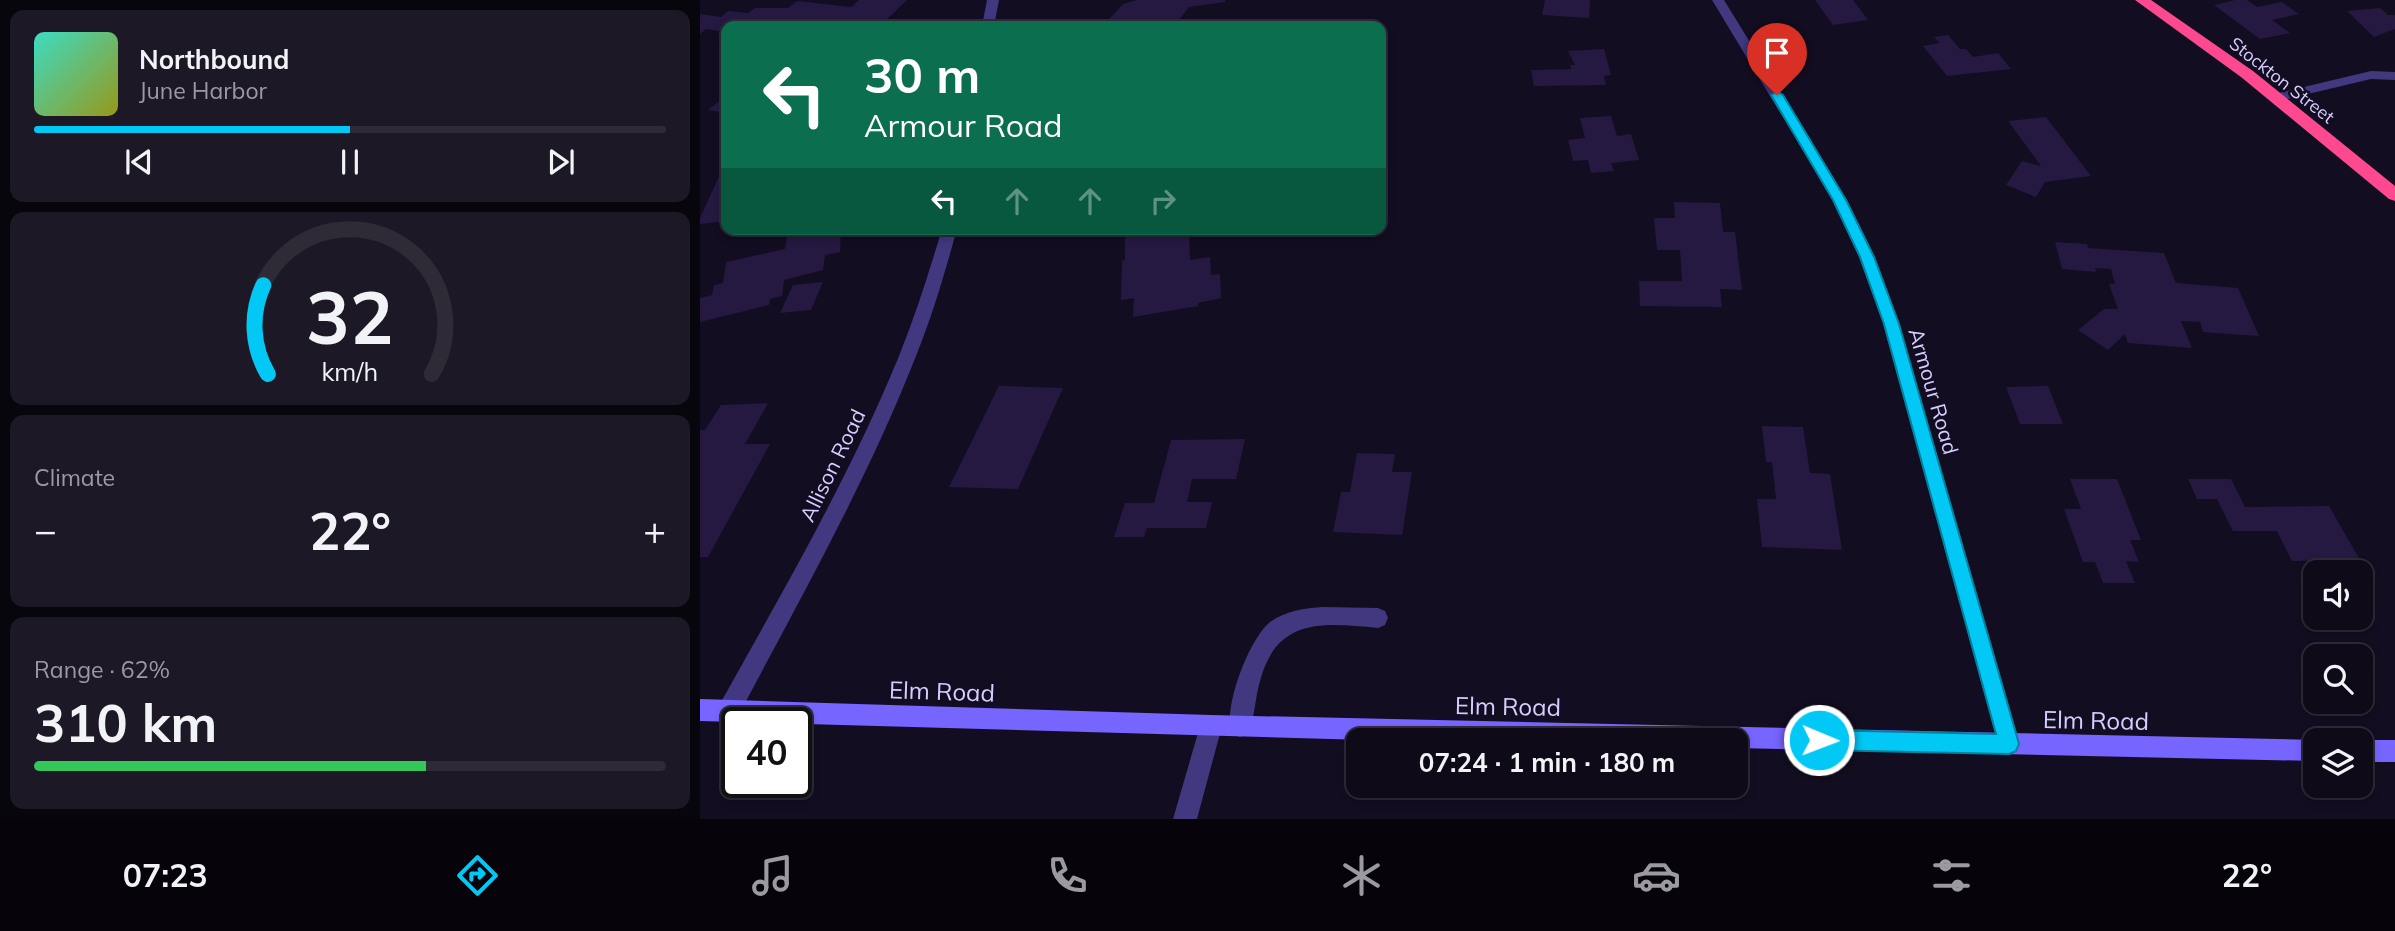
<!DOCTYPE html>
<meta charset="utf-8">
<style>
:root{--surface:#0e0a18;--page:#1c1825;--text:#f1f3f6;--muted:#9b9aa2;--line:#2e2b37;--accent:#02c8f5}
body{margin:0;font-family:Mulish,sans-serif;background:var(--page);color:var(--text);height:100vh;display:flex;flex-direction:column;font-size:26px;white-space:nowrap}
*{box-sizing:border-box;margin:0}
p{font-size:23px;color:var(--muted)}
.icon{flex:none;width:38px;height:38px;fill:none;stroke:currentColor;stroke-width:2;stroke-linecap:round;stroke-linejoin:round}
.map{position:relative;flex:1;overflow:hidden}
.details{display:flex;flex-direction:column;gap:10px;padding:10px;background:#08060d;width:700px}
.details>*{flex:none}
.guide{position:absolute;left:21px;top:21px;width:665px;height:214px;border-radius:14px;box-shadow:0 4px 10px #0003,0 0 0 2px var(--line);background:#0b6e4f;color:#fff;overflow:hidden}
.fabs{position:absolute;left:1603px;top:560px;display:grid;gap:14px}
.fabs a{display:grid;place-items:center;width:70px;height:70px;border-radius:14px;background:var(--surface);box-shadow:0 4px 10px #0003,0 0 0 2px var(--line);font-size:35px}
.speed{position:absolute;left:21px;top:707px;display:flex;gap:14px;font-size:35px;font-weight:700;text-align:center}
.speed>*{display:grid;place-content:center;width:91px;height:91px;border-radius:50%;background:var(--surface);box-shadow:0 4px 10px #0003,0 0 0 2px var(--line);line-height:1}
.speed .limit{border:4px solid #111;border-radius:10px;background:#fff;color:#111}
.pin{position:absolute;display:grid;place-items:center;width:60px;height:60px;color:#fff;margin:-72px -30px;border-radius:50% 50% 50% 0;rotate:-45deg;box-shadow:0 0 7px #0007}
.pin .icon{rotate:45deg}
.me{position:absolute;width:77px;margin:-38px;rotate:91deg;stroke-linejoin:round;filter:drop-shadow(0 0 5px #0008)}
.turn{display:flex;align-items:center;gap:24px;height:147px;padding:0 28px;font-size:32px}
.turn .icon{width:91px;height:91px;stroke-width:2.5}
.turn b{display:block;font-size:49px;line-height:60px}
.lanes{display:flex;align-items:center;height:66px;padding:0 28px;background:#0003;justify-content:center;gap:35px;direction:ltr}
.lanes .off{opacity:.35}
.big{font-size:52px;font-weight:700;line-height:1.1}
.details .card{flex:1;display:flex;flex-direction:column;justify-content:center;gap:10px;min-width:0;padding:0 24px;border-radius:14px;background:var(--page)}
.details .dial{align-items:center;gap:0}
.dial svg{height:182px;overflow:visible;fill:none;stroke:var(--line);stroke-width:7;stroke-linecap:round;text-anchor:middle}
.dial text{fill:var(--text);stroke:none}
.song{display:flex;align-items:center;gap:21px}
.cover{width:84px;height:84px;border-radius:10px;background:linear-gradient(135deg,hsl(170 70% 55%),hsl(60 70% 35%))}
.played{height:7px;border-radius:4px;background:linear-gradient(90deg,var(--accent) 50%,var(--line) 50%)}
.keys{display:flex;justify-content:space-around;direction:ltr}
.heat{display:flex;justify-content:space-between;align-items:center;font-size:38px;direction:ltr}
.charge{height:10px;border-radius:5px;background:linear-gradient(90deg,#34c759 62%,var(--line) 0)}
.trip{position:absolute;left:646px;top:728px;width:402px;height:70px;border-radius:14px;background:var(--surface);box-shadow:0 4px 10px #0003,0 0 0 2px var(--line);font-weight:700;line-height:70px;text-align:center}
.tab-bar{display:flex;height:112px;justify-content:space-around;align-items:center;background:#06040a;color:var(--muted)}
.tab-bar .icon{width:49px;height:49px}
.tab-bar .active{color:var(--accent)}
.tab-bar b{font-size:32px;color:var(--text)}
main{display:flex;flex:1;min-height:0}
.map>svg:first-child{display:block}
</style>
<main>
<section class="details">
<div class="card">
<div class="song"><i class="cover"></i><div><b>Northbound</b><p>June Harbor</p></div></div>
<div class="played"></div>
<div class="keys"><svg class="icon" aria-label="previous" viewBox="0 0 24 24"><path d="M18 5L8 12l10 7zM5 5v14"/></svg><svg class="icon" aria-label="pause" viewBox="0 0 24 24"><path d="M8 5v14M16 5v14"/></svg><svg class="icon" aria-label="next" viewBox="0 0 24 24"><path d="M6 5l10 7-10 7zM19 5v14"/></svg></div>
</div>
<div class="card dial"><svg viewBox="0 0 100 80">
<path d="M14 69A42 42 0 1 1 86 69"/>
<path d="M14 69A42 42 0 0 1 12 30" stroke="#02c8f5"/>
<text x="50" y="56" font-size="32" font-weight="700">32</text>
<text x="50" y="72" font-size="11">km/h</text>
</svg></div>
<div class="card"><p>Climate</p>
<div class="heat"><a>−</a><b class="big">22°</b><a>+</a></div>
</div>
<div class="card"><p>Range · 62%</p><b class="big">310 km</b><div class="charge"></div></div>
</section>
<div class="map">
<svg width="1695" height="819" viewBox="0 0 1695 819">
<rect width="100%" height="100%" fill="#120d20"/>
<!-- building -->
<path fill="#251941" d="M159,0H207L181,25L150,22L145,26H26V32L6,29L0,34V14L21,17L28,11L48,13L55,8H88L97,1L151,7Z
M437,0H525V2L489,7L474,26H403L423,4Z
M845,0H890L889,18L842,15Z
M1115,0H1153L1168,20L1133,25Z
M1535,0H1547L1557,7L1582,2L1599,14L1572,20L1590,33L1560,39L1514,5Z
M1680,8L1688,15H1695V29L1674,37L1647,11Z
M1248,35L1260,49H1266L1273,57L1298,53L1311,69L1247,76L1223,46L1240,43L1234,37Z
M904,49L911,75L904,76L906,85L834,86L831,70L871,69L870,65H875L868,51Z
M26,96V113L8,110Z
M911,116L917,136L931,134L939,160L911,163L914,171L891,173L888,160L873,161L868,140L885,138L880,118Z
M1346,117L1391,176L1345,182L1336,197L1306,185L1322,161L1341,166L1308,121Z
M26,161V221L0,224V218Z
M974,202L1020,203L1023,232H1035L1042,290L1020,289L1022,307L940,306L939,281H982L980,250H957L954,218H975Z
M118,229H141L140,252L125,255L123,270L84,280L82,296L70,299L69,305L0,322V298L12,295L14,285L23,283L26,262L85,249L87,237Z
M475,229H489L490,260L510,257L511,275L520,274L521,298L498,303V306L433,317L434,298L421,300L422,261L425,260V237Z
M1355,242L1387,244L1388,248L1464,253L1476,283L1538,288L1559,336L1503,332L1500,322L1481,321L1492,348L1428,343L1425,334L1408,350L1378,330L1404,309H1418L1409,284H1415L1411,269L1395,268L1396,272L1362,269Z
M123,282L111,310L80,313L93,285Z
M299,386L363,388L318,489L249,487Z
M1348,386L1363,424H1320L1306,387Z
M68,403L45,444H70L8,557H0V430H5L21,405Z
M1062,426L1103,427L1110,473L1130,474L1142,550L1062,547L1057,499H1076L1072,462H1066Z
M545,439L536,479H492L487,502H512L506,528H447L444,537H414L425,503H454L471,440Z
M657,453L695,454L692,472H712L702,535L633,532L641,492H650Z
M1370,479H1417L1441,540H1430L1439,562L1426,561L1435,583H1403L1395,562H1383L1364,509H1381Z
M1488,479H1531L1545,507L1629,506L1660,560L1592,561L1577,531H1533L1517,499H1497Z"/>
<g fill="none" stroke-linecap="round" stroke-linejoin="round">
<!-- lane -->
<path fill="#41387f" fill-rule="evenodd" d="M1671,71L1695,72V80L1671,79L1575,102L1568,98L1570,95Z
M623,607L678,608L685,611L688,618L685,625L678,628C623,623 577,617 560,681C555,698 555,717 548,734L540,737L532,734C522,709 549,639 570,622C585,611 605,608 623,607Z"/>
<!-- street -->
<path fill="#41387f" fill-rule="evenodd" d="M287,0H299L294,26H282Z
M1012,0H1024L1147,200L1175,257L1199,323L1320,744L1317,752L1309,755L1301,752L1298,744L1183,323L1159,257L1133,200Z
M242,229H257C245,272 233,314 216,356C167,481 100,599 37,718L29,721L21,718L18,710L21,702C84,589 150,476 199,356C216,314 229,272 242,229Z
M511,715L519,718L522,726L497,819H473L500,726L503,718Z"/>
<!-- secondary -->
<path fill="#7665fe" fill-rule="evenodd" d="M0,699L511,715L1618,740H1615V761L1036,748V740H665L0,721Z
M1660,740H1695V762H1661Z"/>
<!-- highway -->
<path fill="#fe4990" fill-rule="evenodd" d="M1435,0H1451L1553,71L1695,186V201L1689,199L1541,77Z"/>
</g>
<!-- route -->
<path fill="#02c8f5" stroke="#01829f" stroke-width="2" d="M1077,91L1083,95L1146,200L1174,257L1199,324L1319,744L1316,751L1309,754L1119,750L1112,747L1109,740L1112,733L1119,730L1296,734L1184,324L1160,257L1133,200L1071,95Z"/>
<g text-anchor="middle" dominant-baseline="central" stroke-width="5" stroke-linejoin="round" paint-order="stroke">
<!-- far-street labels -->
<g font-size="18" fill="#d7cdff" stroke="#120d20">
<text transform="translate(1582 80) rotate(38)">Stockton Street</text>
</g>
<!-- street labels -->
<g font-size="21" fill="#d7cdff" stroke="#120d20">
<text transform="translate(1234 391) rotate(74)">Armour Road</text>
<text transform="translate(132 465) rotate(-64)">Allison Road</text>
</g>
<!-- near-street labels -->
<g font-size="24" fill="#d7cdff" stroke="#120d20">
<text transform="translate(242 691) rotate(2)">Elm Road</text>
<text transform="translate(808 706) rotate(1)">Elm Road</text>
<text transform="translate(1396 720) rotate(1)">Elm Road</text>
</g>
</g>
</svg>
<div class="fabs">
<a><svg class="icon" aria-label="sound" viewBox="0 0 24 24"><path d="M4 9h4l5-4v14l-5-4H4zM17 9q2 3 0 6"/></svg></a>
<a><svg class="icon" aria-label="search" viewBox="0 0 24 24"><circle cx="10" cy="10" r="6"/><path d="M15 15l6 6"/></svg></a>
<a><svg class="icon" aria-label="layers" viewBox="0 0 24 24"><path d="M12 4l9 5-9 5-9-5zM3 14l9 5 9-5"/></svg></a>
</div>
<div class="speed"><div class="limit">40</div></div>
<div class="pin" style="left:1077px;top:95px;background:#d93025"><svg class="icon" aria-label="arrive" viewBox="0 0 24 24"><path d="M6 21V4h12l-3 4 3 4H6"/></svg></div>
<svg class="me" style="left:1119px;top:740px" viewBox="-20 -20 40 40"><circle r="17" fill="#02c8f5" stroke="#fff" stroke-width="3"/><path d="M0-11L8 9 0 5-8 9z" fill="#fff"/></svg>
<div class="trip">07:24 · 1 min · 180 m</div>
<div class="guide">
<div class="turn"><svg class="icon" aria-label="left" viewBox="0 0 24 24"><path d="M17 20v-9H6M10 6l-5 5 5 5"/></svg><div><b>30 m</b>Armour Road</div></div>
<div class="lanes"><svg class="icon" aria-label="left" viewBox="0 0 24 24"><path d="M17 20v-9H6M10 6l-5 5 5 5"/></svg><svg class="icon off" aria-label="ahead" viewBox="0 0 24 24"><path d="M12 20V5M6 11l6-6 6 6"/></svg><svg class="icon off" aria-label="ahead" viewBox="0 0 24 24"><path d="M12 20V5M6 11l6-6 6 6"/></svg><svg class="icon off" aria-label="right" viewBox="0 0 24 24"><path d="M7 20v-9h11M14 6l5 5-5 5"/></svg></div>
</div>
</div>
</main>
<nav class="tab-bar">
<b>07:23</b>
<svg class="icon active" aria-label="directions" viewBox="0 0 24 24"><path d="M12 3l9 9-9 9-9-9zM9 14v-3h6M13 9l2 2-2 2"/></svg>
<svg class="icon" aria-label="music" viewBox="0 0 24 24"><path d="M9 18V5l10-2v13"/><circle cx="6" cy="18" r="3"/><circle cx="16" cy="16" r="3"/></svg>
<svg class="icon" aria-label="phone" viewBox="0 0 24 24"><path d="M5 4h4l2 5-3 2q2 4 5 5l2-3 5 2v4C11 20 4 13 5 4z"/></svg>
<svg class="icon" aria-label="climate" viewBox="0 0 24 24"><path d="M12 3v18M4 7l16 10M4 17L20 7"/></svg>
<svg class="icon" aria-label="car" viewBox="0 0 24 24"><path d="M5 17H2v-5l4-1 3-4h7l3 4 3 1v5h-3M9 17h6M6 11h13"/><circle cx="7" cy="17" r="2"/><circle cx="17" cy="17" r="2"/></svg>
<svg class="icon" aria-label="filters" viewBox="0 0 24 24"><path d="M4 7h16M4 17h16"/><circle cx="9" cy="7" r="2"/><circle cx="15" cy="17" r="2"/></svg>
<b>22°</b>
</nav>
